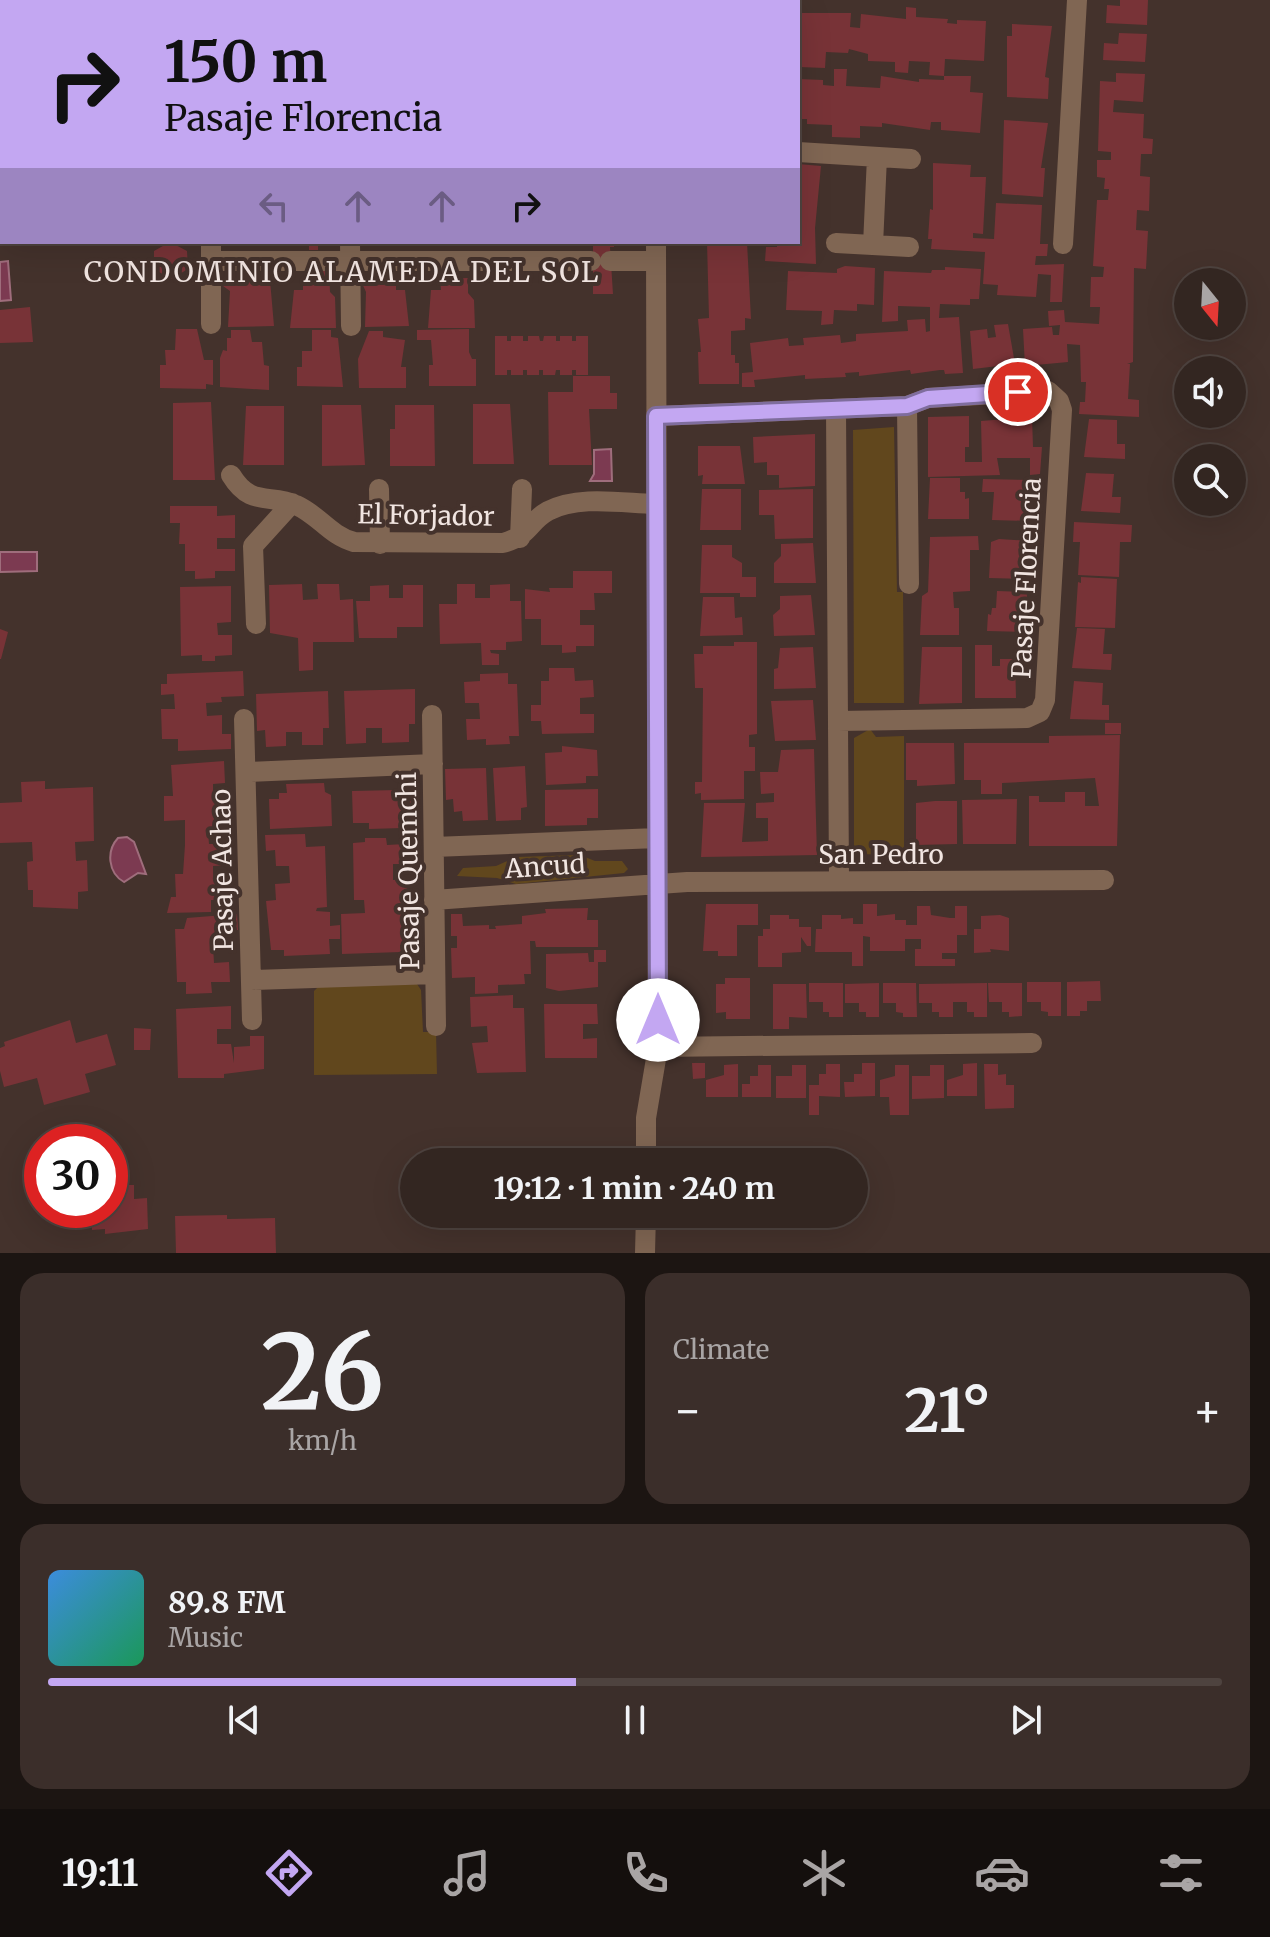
<!DOCTYPE html>
<meta charset="utf-8">
<style>
:root{--surface:#332621;--page:#3b2e2a;--text:#f1f3f6;--muted:#a9a5a5;--line:#4e433f;--accent:#c3a7f2}
body{margin:0;font-family:Merriweather,serif;background:var(--page);color:var(--text);height:100vh;display:flex;flex-direction:column;font-size:30px;white-space:nowrap}
*{box-sizing:border-box;margin:0}
p{font-size:26px;color:var(--muted)}
.icon{flex:none;width:44px;height:44px;fill:none;stroke:currentColor;stroke-width:2;stroke-linecap:round;stroke-linejoin:round}
.map{position:relative;height:1253px;overflow:hidden}
.drawer{display:flex;flex-direction:column;gap:20px;padding:20px;background:#1c1512;flex:1}
.drawer>*{flex:none}
.guide{position:absolute;left:0px;top:0px;width:800px;height:244px;box-shadow:0 8px 32px #0002,0 0 0 2px var(--line);background:#c3a7f2;color:#111;overflow:hidden}
.needle{width:52px;rotate:162deg}
.buttons{position:absolute;left:1174px;top:268px;display:grid;gap:16px}
.buttons a{display:grid;place-items:center;width:72px;height:72px;border-radius:50%;background:var(--surface);box-shadow:0 8px 32px #0002,0 0 0 2px var(--line);font-size:40px}
.speed{position:absolute;left:24px;top:1124px;display:flex;gap:16px;font-size:40px;font-weight:700;text-align:center}
.speed>*{display:grid;place-content:center;width:104px;height:104px;border-radius:50%;background:var(--surface);box-shadow:0 8px 32px #0002,0 0 0 2px var(--line);line-height:1}
.speed .limit{border:12px solid #d22;background:#fff;color:#111}
.pin{position:absolute;display:grid;place-items:center;width:68px;height:68px;color:#fff;margin:-34px;border:4px solid #fff;border-radius:50%;box-shadow:0 2px 8px #0007}
.me{position:absolute;width:88px;margin:-44px;rotate:0deg;stroke-linejoin:round;filter:drop-shadow(0 0 6px #0008)}
.turn{display:flex;align-items:center;gap:28px;height:168px;padding:0 32px;font-size:36px}
.turn .icon{width:104px;height:104px;stroke-width:2.5}
.turn b{display:block;font-size:56px;line-height:68px}
.lanes{display:flex;align-items:center;height:76px;padding:0 32px;background:#0003;justify-content:center;gap:40px;direction:ltr}
.lanes .off{opacity:.35}
.big{font-size:60px;font-weight:700;line-height:1.1}
.drawer .widget{flex:1;display:flex;flex-direction:column;justify-content:center;gap:12px;min-width:0;padding:0 28px;border-radius:24px;background:var(--page)}
.drawer .dial{align-items:center;gap:0}
.dial b{font-size:104px;line-height:1}
.song{display:flex;align-items:center;gap:24px}
.cover{width:96px;height:96px;border-radius:12px;background:linear-gradient(135deg,hsl(210 70% 55%),hsl(150 70% 35%))}
.played{height:8px;border-radius:4px;background:linear-gradient(90deg,var(--accent) 45%,var(--line) 45%)}
.keys{display:flex;justify-content:space-around;direction:ltr}
.heat{display:flex;justify-content:space-between;align-items:center;font-size:44px;direction:ltr}
.drawer .tiles{flex:1;display:grid;gap:20px;grid-template-columns:1fr 1fr}
.widget:last-child{grid-column:span 2}
.trip{position:absolute;left:400px;top:1148px;width:468px;height:80px;border-radius:40px;background:var(--surface);box-shadow:0 8px 32px #0002,0 0 0 2px var(--line);font-weight:700;line-height:80px;text-align:center}
.tabs{display:flex;height:128px;justify-content:space-around;align-items:center;background:#140f0d;color:var(--muted)}
.tabs .icon{width:56px;height:56px}
.tabs .active{color:var(--accent)}
.tabs b{font-size:36px;color:var(--text)}
.map>svg:first-child{display:block}
</style>
<div class="map">
<svg width="1270" height="1253" viewBox="0 0 1270 1253">
<rect width="100%" height="100%" fill="#44322c"/>
<!-- green -->
<path fill="#61471d" d="M894,427L897,592H903L904,703H854L853,430Z
M870,729L876,737L904,736V855L854,854V738Z
M580,855L595,861H622L628,869L624,873L516,884L497,878L457,876L463,868L496,866L516,857Z
M417,984L421,990L423,1032H436L437,1074L314,1075V991L319,986Z"/>
<!-- water -->
<path fill="#7c3a51" stroke="#9f6d7c" stroke-width="2" d="M8,261L11,300L0,301V262Z
M611,449L612,481H590L594,474V450Z
M0,552H37V571L0,572Z
M127,837L134,842L146,874L138,873L124,882C108,873 106,851 118,838Z"/>
<!-- building -->
<path fill="#783337" d="M1120,0H1148L1147,25L1106,23L1107,5L1120,6Z
M906,7L916,8V17L948,19L947,23L957,24V20L986,21L984,61L945,59L944,76L929,75L930,62L909,61L908,73L895,72V62L868,61V54L849,49L848,53L826,52L825,68L799,67L798,13H851L850,27L860,28L861,14L906,19Z
M1012,24L1052,26L1045,77L1049,78L1048,99L1007,97V36H1012Z
M1119,33L1147,34L1145,62L1103,60L1104,43L1118,44Z
M834,69H847L846,86L880,88L881,76L919,82V79L944,80V76H971L970,92L983,93L980,133L941,130V122H931L930,130L882,123V127L860,126V138L832,137V125L807,124V119H798V79L823,80V85L834,86Z
M1116,73L1145,74L1143,102L1114,100L1113,112L1144,114L1143,138L1153,139L1152,154H1141L1140,176L1150,177L1149,211L1137,210L1136,230L1148,231L1146,269L1134,268L1133,362L1127,364H1130L1128,399L1139,400V417L1079,414L1080,402H1085L1086,382H1081L1080,345L1067,344L1068,362L1025,366L1023,329L1052,327L1053,335H1059L1060,325L1049,326L1048,311L1064,310L1065,322L1099,324L1100,307H1090L1091,277H1103L1104,267L1093,266L1097,200H1108L1109,189H1104L1105,178L1097,177V160H1111V152L1098,151L1100,81L1116,82Z
M1004,120L1048,123L1041,168H1045L1043,197L1002,194Z
M933,163L971,165L970,177H986L983,234L973,233V238L994,239L996,203L1042,205L1040,244H1048L1047,256H1036L1035,265L1064,264L1062,302H1050L1051,275L1038,274L1036,297L997,295L998,285L983,284L985,252L931,249L932,239H928L930,209L933,210Z
M798,164L821,166L815,228L816,264L765,261L766,247H777V242H798Z
M170,242L187,251L188,269L171,279L154,269V251Z
M309,242H318V250H309Z
M593,242H614V247H610L613,294H593Z
M707,242H747L751,319L745,318V330L731,331V355H735V363H739V384H699L698,352H701L698,319L709,318Z
M845,266L875,268L874,305L857,304V311L834,310L833,324L821,325L822,311L786,310L788,271L837,273V269Z
M945,267L981,269L979,299H970V305L940,304L939,318L959,317L963,373L945,374L944,370H940L911,374L910,370L859,376V372L845,373L846,377L805,379V375L795,376L754,380L755,387H742V373L753,372L750,343L788,338L789,346L804,345L803,338L840,335L841,343L856,341V334L908,331L907,320L925,319L926,332L930,331V307L898,306V321L882,322L884,271L931,273L932,270H945Z
M314,268H329L330,292L335,297L336,328H290L294,290H303V278H314Z
M260,277V280H270L274,326L228,327L230,291L223,286V280Z
M396,278V290H405L409,326L365,327L366,292L361,281Z
M468,278V293L474,300L475,328H428L431,290H441L440,279Z
M30,307L33,342L0,343V310Z
M1008,324L1015,364L973,369L970,331L987,329L988,338L996,337L994,325Z
M176,329H197L204,360H213V385L206,384V389L160,388V365H166L165,350H175Z
M469,329V352L472,359H476V386H429V365H433L431,340H417V330Z
M231,330H250L252,342H262L264,365L269,366V390L220,387V358L223,350L227,351V338H231Z
M312,330H331V337L338,338L343,387L297,386V367H302V351H312Z
M369,331H383V337L405,340L401,367H406V388H359L358,359Z
M495,336H507V341H511V336H523V341H528V336H539L540,341H543L544,336H556V341H560V336H572V341H576V336H588V375H576V370H572V375H560V370H556L555,375H543V370H539V375H527V370H523V375H511V370H507V375H495Z
M573,376H610V393H617V409H589L592,465H549L548,392H573Z
M211,402L215,480H173V403Z
M473,404H510L514,464H473Z
M322,405H361L365,465L322,466Z
M395,405H434L435,466H390V429H395Z
M246,406H284V465H243Z
M969,416V447H965V462H982L981,421L1032,417L1033,447H1042L1040,474L1030,475V458H997L1000,475L928,477V417Z
M1089,419L1117,420V444H1125V459L1084,457Z
M815,434V486L779,488V475H767V462L754,463L753,437Z
M698,446H740L745,484H702L703,475L698,476Z
M1086,473L1114,474L1112,497H1121L1120,513L1081,511Z
M930,478H960V492H965V499L969,498V519H928Z
M983,479L1033,480L1032,521L992,520L994,492H982Z
M702,489H741V530H700Z
M813,489V538L775,539L774,515H759V490Z
M170,506H217V516L235,515V538H217V549H235V571H215V578L195,579V571H185V544H179L180,523H170Z
M1074,522L1132,525L1131,542H1120L1119,577L1078,575L1080,542H1073Z
M978,536L979,550H970V591L953,592L954,608H959V635H920L922,596L928,592L930,537Z
M999,539L1030,541L1028,579L989,578L991,542Z
M813,543L816,583H774V563L781,556V544Z
M702,545H732V557L742,563V577H756V597H740V593H700Z
M573,571H612V593H594L595,610H580V625H594V646H576V652L562,653V645H541V619H525V589L550,592L549,588H573Z
M1081,577L1117,579L1115,628L1075,627L1078,582L1081,583Z
M302,584L303,600L318,599L317,584H339L340,600L353,599L354,642H313V670L299,671L298,638L270,633L269,585Z
M457,584H475V598H490V585L510,584V601H521L522,641L506,642V650H490L491,653L499,654V665H482L481,643L440,644L439,604H457Z
M389,585V598H403V585H423V627H397V638H359L356,601H370V586Z
M231,586V622L217,623L218,635H232V655L215,656V661H202V655L181,656L180,587Z
M997,591L1027,592L1026,632L987,631L988,614L991,615L992,608H996Z
M811,595L815,635L774,636L773,615L780,609V596Z
M703,597H734L735,618L742,617L743,635L700,636Z
M1077,628L1105,629L1103,654H1112L1111,670L1072,668Z
M0,629L8,632L1,659H0Z
M734,642H757V734L749,735V747H755V771H744V799L701,800V793L695,794V782H702L703,688H695L694,654H703V646H734Z
M975,645H992V666H1000V659H1015L1016,698H975Z
M813,647L816,688L774,689V669L778,668L780,648Z
M922,647H962V703L919,704Z
M549,668H574L575,681L593,680L594,697L580,698V714H594V733L542,734L541,721H531V705H541V681H549Z
M243,671L244,696L221,697L222,702L206,703L207,716L222,715V734H231V749L178,751V739H162L161,709H175L174,694L161,695V684H167V674Z
M508,673V684H517L519,736H509L510,744L486,745V739L467,740L466,719H480L479,703H465L464,682L480,681V674Z
M1074,681L1103,683L1102,705H1109V720L1070,719Z
M415,689V724H409V742L382,743V728H366V743L346,744L344,691Z
M328,691L329,728H323V745H302V732H286V746L266,747L265,730L257,731L256,694Z
M813,700L816,740L775,741L771,701Z
M1105,723H1121V734H1105Z
M1120,735L1117,846H1029V796H1039V802H1065V792H1085V806H1099L1095,778L1002,783V794H981V780H964V743H1049V736Z
M906,743H954L955,784L917,786V780H906Z
M562,746L597,750L598,776H586V783L546,785L545,753L562,752Z
M814,749L817,855L701,857L704,803H745L742,842L768,841V818H756V803L774,802V793L761,794L760,772H778L781,750Z
M224,761L225,783L213,784V799L226,798V832H208L209,844H227L228,865L213,866V873L214,880H227V900H211V912L167,913L171,897H176L175,874H183L185,845V820L164,821V796H173L171,765Z
M525,766L527,807L521,808V820L496,821L493,768Z
M486,768L488,820L463,821L462,811L454,812L453,799L446,800L445,769Z
M45,781V789L93,787L94,841L75,842L76,861L87,860L88,891L78,892V909L33,907V890H28L27,862L33,861L32,842L0,843V803L22,802L21,782Z
M324,783L325,792L331,795L332,826L270,829L269,799H279V793H287L286,784Z
M598,789V818H587V825L545,826V790Z
M398,790V796L412,797V823L402,824V828L369,829V823H353L352,791Z
M1017,799L1016,844H963L962,800Z
M935,801H957V844L916,845V803Z
M305,834L306,847L325,846L327,907L317,908L316,911L330,912V926L340,925V939H329L330,954L284,956V950H271L266,901L276,900L275,884L290,883L289,866H276L275,850L266,851L265,835Z
M365,838H386L387,845L405,844V864H393V880L407,879L408,912H414V945H400L401,952L342,954L341,914L365,913L364,900H354L353,843L365,842Z
M706,904H758V925H737V956H718V951H703Z
M863,904H877V916L895,914V920H906V925H917V906H930L931,915L950,918H955V906H967V935H957V953H942V959H955V966H915V949H921V939H905V951H870V937L863,936V966H852V952H815L816,929H822V915H841V919L853,918V924H863Z
M588,908L587,920H598V947H536L535,941H530L531,974H524L525,984L498,985V993L475,994V977L452,978L451,948H457V936H451V914H462L463,926L489,925V929H496L495,926L522,924V916L546,913L545,909Z
M237,914L238,930L229,931L230,945L213,946L214,963L229,962L230,982H211L212,993L186,994V982H177L175,929H184L187,918Z
M770,915H789V919H799V927H811V946H807L801,937V952L782,953V967H758V936H763V929H770Z
M1000,915L1009,918V951L990,949L991,952L974,953V929H981V916Z
M594,950H606V962H598V987L559,991L546,988V954L588,953L589,962H594Z
M725,978H750V1019H726V1012L716,1013V984H725Z
M1100,981L1101,1001H1087V1011H1080V1016H1067V982Z
M1027,982H1061V1016H1048V1012L1041,1011V1002H1027Z
M809,983H843V1017H829V1012H823V1002H809Z
M879,983V1017H866V1012H859V1003H845V984Z
M883,983H916L917,1017H903V1013L896,1012V1003H883Z
M987,983V1017H974V1012H967V1002H953V1017H939V1012H932V1003H919V984Z
M988,983H1022V1016L1009,1017V1012H1002V1002H989Z
M773,984H806L807,1018L789,1017V1029H773Z
M513,995V1008H524L526,1072L477,1073L472,1043L488,1042L487,1026L471,1027L470,997Z
M544,1004H597L598,1024H583V1039L597,1038V1058H545Z
M231,1006V1029H217V1044H231L234,1063V1047L250,1046V1036H264V1069L224,1074V1078H178L176,1009Z
M70,1020L76,1043L107,1034L116,1065L85,1074L90,1092L44,1105L37,1078L4,1087L0,1071V1048L5,1046L4,1042Z
M134,1028L151,1029L150,1050H134Z
M692,1063H705V1078L693,1079Z
M862,1063H875V1096L845,1097L844,1082H854V1074H862Z
M977,1063V1096H947V1080L963,1075V1064Z
M738,1064V1097H706V1080L724,1075V1065Z
M826,1064H840V1097L819,1096V1115H809V1085H819V1074H826Z
M984,1064H998V1075L1006,1074V1085H1014V1108L985,1109Z
M758,1065H771V1097H742V1084H750V1076H758Z
M792,1065H806V1098H776V1076H792Z
M895,1065H909V1115H890L889,1097H880V1080L895,1076Z
M930,1065H944V1098L912,1099V1076H930Z
M110,1185H134V1199L147,1198L148,1229L105,1234V1229L92,1230V1210H110Z
M227,1215V1219L275,1218L276,1253H176L175,1216Z"/>
<g fill="none" stroke-linecap="round" stroke-linejoin="round">
<!-- minor -->
<path stroke="#806653" stroke-width="20" d="M460,0V2
M615,0L617,2
M677,0V2
M195,2V0
M289,2V0
M798,152L911,159
M350,242L351,326
M836,243L909,247
M1063,244L1077,0
M873,245L877,157
M211,261H591
M610,261H656
M211,324V242
M907,406L909,584
M836,409L839,880
M656,416L907,406L928,398L1048,391L1059,401L1062,410L1045,700L1040,712L1027,718L838,721
M231,475C251,508 270,493 296,505C319,515 329,535 354,542L503,543C531,535 528,522 548,511C578,495 622,503 654,504
M379,489L380,544
M520,538L522,489
M256,624L253,546L292,503
M432,715L436,1026
M244,719L252,1020
M246,772L433,764
M434,847L657,838
M434,900L687,882L1104,880
M251,980L435,974
M658,1047L1032,1043
M646,1162V1118L658,1047L656,242
M645,1253L646,1214"/>
</g>
<g fill="none" stroke-linecap="round" stroke-linejoin="round">
<!-- route casing -->
<g stroke="#7f6d9d" stroke-width="20">
<path id="route" d="M658,1020L656,416L907,406L928,398L1018,392"/>
</g>
<!-- route -->
<use href="#route" stroke="#c3a7f2" stroke-width="14"/>
</g>
<g text-anchor="middle" dominant-baseline="central" stroke-width="8" stroke-linejoin="round" paint-order="stroke">
<!-- street labels -->
<g font-size="26" fill="#f1e5e1" stroke="#44322c">
<text transform="translate(426 515) rotate(1)">El Forjador</text>
<text transform="translate(1026 578) rotate(-87)">Pasaje Florencia</text>
<text x="881" y="854">San Pedro</text>
<text transform="translate(545 866) rotate(-4)">Ancud</text>
<text transform="translate(222 870) rotate(-91)">Pasaje Achao</text>
<text transform="translate(408 871) rotate(-91)">Pasaje Quemchi</text>
</g>
<!-- neighbourhood labels -->
<g font-size="28" letter-spacing="2" fill="#f1e5e1" stroke="#44322c">
<text x="342" y="272">CONDOMINIO ALAMEDA DEL SOL</text>
</g>
</g>
</svg>
<div class="buttons">
<a><svg class="needle" viewBox="-14 -14 28 28"><path d="M0-13l5 13h-10z" fill="#e53935"/><path d="M0 13l5-13h-10z" fill="#a9a5a5"/></svg></a>
<a><svg class="icon" aria-label="sound" viewBox="0 0 24 24"><path d="M4 9h4l5-4v14l-5-4H4zM17 9q2 3 0 6"/></svg></a>
<a><svg class="icon" aria-label="search" viewBox="0 0 24 24"><circle cx="10" cy="10" r="6"/><path d="M15 15l6 6"/></svg></a>
</div>
<div class="speed"><div class="limit">30</div></div>
<div class="pin" style="left:1018px;top:392px;background:#d93025"><svg class="icon" aria-label="arrive" viewBox="0 0 24 24"><path d="M6 21V4h12l-3 4 3 4H6"/></svg></div>
<svg class="me" style="left:658px;top:1020px" viewBox="-20 -20 40 40"><circle r="19" fill="#fff"/><path d="M0-13L10 11 0 6-10 11z" fill="#c3a7f2"/></svg>
<div class="trip">19:12 · 1 min · 240 m</div>
<div class="guide">
<div class="turn"><svg class="icon" aria-label="right" viewBox="0 0 24 24"><path d="M7 20v-9h11M14 6l5 5-5 5"/></svg><div><b>150 m</b>Pasaje Florencia</div></div>
<div class="lanes"><svg class="icon off" aria-label="left" viewBox="0 0 24 24"><path d="M17 20v-9H6M10 6l-5 5 5 5"/></svg><svg class="icon off" aria-label="ahead" viewBox="0 0 24 24"><path d="M12 20V5M6 11l6-6 6 6"/></svg><svg class="icon off" aria-label="ahead" viewBox="0 0 24 24"><path d="M12 20V5M6 11l6-6 6 6"/></svg><svg class="icon" aria-label="right" viewBox="0 0 24 24"><path d="M7 20v-9h11M14 6l5 5-5 5"/></svg></div>
</div>
</div>
<section class="drawer">
<div class="tiles">
<div class="widget dial"><b>26</b><p>km/h</p></div>
<div class="widget"><p>Climate</p>
<div class="heat"><a>−</a><b class="big">21°</b><a>+</a></div>
</div>
<div class="widget">
<div class="song"><i class="cover"></i><div><b>89.8 FM</b><p>Music</p></div></div>
<div class="played"></div>
<div class="keys"><svg class="icon" aria-label="previous" viewBox="0 0 24 24"><path d="M18 5L8 12l10 7zM5 5v14"/></svg><svg class="icon" aria-label="pause" viewBox="0 0 24 24"><path d="M8 5v14M16 5v14"/></svg><svg class="icon" aria-label="next" viewBox="0 0 24 24"><path d="M6 5l10 7-10 7zM19 5v14"/></svg></div>
</div>
</div>
</section>
<nav class="tabs">
<b>19:11</b>
<svg class="icon active" aria-label="directions" viewBox="0 0 24 24"><path d="M12 3l9 9-9 9-9-9zM9 14v-3h6M13 9l2 2-2 2"/></svg>
<svg class="icon" aria-label="music" viewBox="0 0 24 24"><path d="M9 18V5l10-2v13"/><circle cx="6" cy="18" r="3"/><circle cx="16" cy="16" r="3"/></svg>
<svg class="icon" aria-label="phone" viewBox="0 0 24 24"><path d="M5 4h4l2 5-3 2q2 4 5 5l2-3 5 2v4C11 20 4 13 5 4z"/></svg>
<svg class="icon" aria-label="climate" viewBox="0 0 24 24"><path d="M12 3v18M4 7l16 10M4 17L20 7"/></svg>
<svg class="icon" aria-label="car" viewBox="0 0 24 24"><path d="M5 17H2v-5l4-1 3-4h7l3 4 3 1v5h-3M9 17h6M6 11h13"/><circle cx="7" cy="17" r="2"/><circle cx="17" cy="17" r="2"/></svg>
<svg class="icon" aria-label="filters" viewBox="0 0 24 24"><path d="M4 7h16M4 17h16"/><circle cx="9" cy="7" r="2"/><circle cx="15" cy="17" r="2"/></svg>
</nav>
